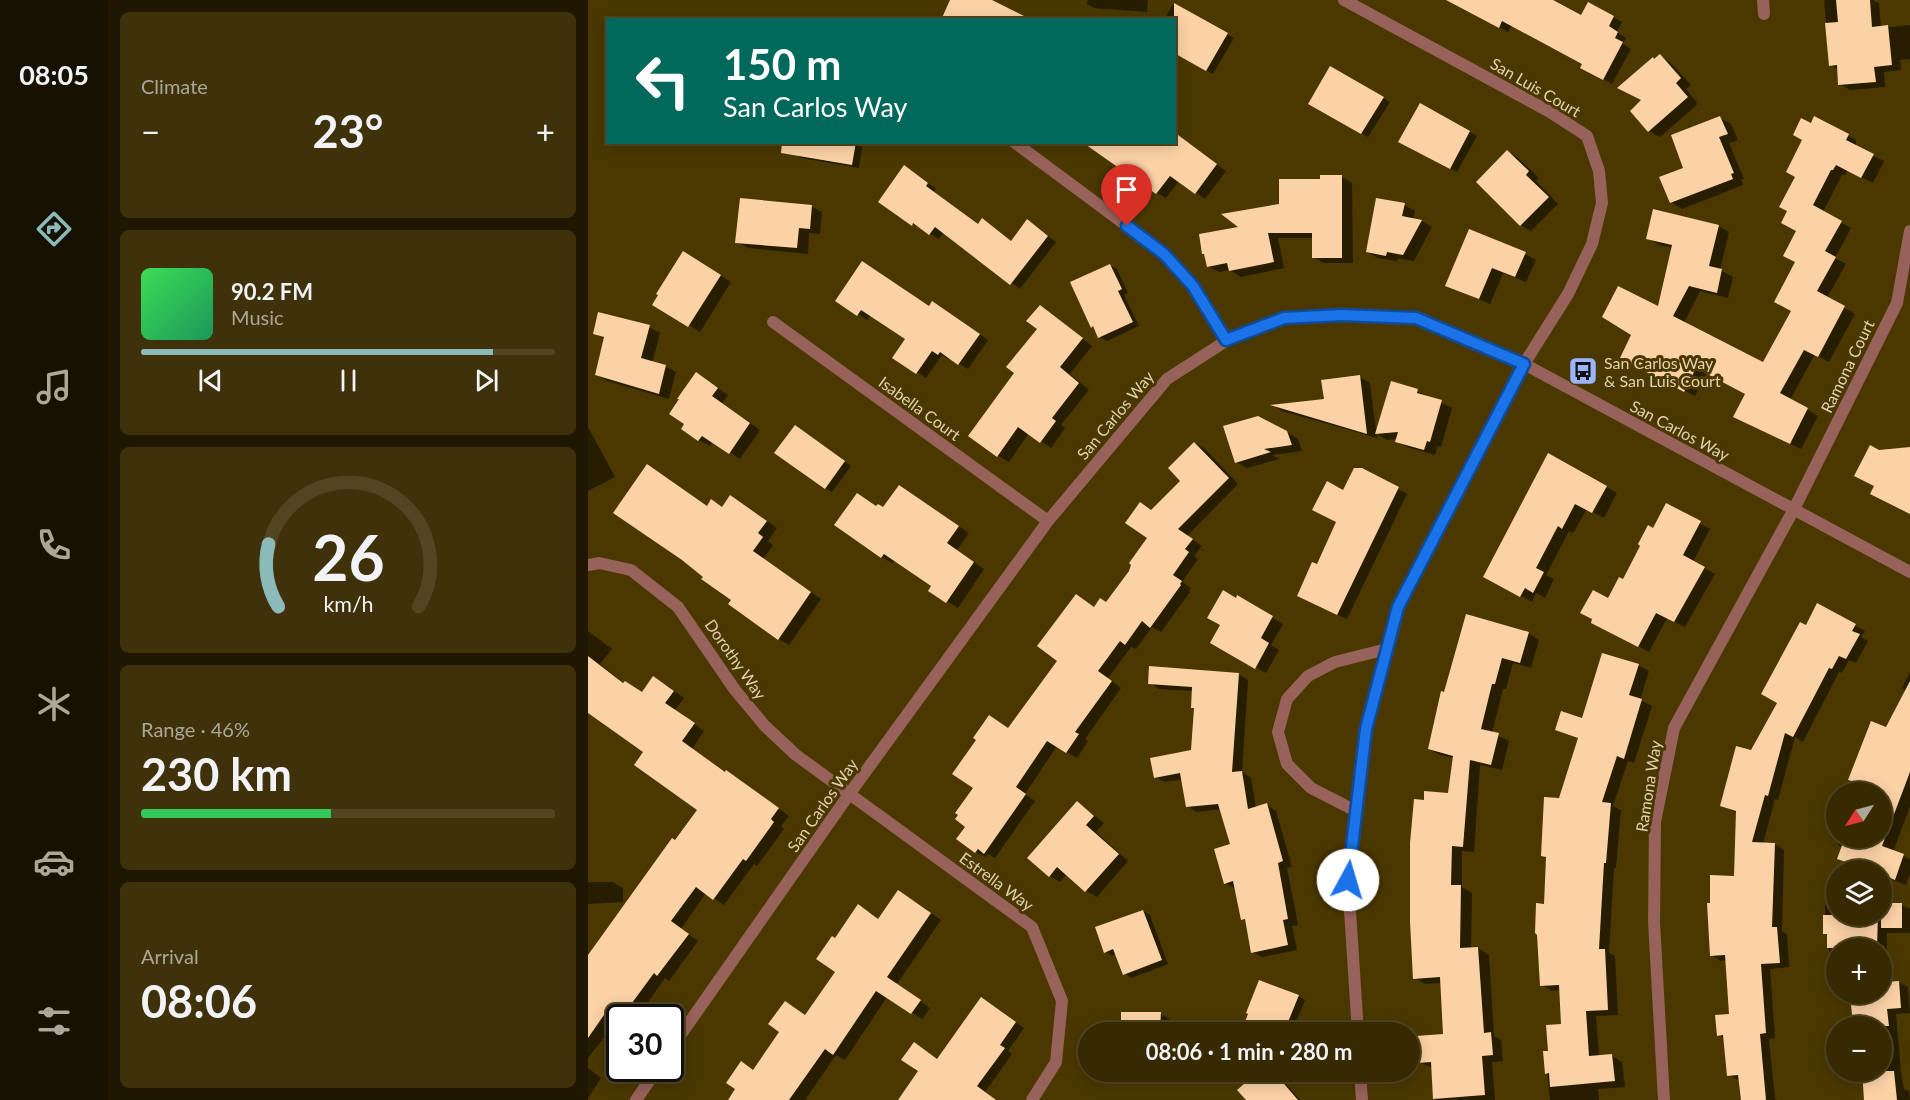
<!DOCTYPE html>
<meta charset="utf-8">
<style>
:root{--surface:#382a00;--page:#3f320a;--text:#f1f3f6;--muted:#aba799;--line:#524622;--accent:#8bbbb9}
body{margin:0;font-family:Lato,sans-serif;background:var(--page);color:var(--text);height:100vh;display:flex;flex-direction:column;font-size:22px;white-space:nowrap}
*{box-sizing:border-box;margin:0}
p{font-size:20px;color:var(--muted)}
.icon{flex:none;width:33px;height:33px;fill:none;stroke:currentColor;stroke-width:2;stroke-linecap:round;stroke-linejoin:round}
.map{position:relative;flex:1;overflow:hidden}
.details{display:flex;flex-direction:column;gap:12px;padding:12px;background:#1f1700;width:480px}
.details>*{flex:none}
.banner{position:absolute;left:18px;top:18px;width:570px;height:126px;border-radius:0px;box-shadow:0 3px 15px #0003,0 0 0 2px var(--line);background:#00695c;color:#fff;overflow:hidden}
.needle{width:39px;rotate:234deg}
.buttons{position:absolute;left:1238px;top:782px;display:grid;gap:12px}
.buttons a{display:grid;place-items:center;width:66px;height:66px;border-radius:50%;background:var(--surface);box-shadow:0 3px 15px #0003,0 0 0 2px var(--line);font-size:30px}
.speed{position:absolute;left:18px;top:1004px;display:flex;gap:12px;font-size:30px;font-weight:700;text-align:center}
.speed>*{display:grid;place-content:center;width:78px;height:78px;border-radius:50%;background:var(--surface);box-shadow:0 3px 15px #0003,0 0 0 2px var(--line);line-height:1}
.speed .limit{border:3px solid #111;border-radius:9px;background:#fff;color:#111}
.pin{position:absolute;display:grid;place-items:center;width:51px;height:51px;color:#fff;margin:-62px -26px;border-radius:50% 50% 50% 0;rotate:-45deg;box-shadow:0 0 6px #0007}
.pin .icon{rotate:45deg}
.me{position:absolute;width:66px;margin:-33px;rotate:6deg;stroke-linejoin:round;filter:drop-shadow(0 0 4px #0008)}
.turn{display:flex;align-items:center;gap:21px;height:126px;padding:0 18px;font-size:27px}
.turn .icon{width:78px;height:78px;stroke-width:2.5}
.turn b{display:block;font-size:42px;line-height:51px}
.big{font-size:45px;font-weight:700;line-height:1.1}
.details .tile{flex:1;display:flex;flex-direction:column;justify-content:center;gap:9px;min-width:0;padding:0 21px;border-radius:9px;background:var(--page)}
.details .dial{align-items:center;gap:0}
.dial svg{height:156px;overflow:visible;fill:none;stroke:var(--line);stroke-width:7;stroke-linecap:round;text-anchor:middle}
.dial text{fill:var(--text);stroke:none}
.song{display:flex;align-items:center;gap:18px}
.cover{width:72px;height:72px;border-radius:9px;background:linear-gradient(135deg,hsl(130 70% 55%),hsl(150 70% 35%))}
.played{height:6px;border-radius:3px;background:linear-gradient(90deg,var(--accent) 85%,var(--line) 85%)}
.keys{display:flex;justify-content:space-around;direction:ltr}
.heat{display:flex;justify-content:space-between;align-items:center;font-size:33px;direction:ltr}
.charge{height:9px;border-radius:4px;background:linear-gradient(90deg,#34c759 46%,var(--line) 0)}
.trip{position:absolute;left:490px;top:1022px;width:342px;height:60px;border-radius:30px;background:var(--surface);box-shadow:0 3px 15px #0003,0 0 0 2px var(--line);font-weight:700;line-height:60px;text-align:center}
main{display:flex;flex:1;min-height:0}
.tab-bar{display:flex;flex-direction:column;width:108px;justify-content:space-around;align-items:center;background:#161100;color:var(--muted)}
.tab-bar .icon{width:42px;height:42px}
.tab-bar .on{color:var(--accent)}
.tab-bar b{font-size:27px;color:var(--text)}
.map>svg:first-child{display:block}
</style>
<main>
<nav class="tab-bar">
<b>08:05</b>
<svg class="icon on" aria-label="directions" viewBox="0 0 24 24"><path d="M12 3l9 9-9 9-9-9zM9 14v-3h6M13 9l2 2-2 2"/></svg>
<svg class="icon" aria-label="music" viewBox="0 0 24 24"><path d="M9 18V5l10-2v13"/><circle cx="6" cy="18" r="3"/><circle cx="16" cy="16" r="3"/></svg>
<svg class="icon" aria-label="phone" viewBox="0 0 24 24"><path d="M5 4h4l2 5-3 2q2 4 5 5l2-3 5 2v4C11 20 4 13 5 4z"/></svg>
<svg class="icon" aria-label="climate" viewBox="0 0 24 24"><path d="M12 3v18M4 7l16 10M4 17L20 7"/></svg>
<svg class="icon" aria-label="car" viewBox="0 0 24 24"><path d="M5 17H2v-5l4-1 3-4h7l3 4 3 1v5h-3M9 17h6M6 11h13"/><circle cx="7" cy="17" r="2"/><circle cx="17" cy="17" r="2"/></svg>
<svg class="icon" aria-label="filters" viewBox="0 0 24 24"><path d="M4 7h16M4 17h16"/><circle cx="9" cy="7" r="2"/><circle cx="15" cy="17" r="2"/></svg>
</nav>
<section class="details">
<div class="tile"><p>Climate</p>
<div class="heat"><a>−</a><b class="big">23°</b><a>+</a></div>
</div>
<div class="tile">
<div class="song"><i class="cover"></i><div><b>90.2 FM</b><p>Music</p></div></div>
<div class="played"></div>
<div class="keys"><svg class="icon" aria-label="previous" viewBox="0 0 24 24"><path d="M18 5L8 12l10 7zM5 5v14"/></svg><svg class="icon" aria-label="pause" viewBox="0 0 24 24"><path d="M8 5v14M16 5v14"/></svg><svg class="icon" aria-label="next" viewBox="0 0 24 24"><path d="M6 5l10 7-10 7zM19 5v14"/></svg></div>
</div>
<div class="tile dial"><svg viewBox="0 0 100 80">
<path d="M14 69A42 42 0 1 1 86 69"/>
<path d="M14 69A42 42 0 0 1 9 37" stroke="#8bbbb9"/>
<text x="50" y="56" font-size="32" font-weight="700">26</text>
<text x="50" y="72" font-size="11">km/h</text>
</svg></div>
<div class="tile"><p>Range · 46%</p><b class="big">230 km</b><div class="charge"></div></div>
<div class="tile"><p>Arrival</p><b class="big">08:06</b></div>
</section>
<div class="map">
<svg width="1322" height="1100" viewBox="0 0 1322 1100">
<rect width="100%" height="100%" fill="#4a3800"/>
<!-- shadow -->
<path fill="#0007" d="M500,0H560L559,12L506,8L499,4Z
M861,0H962L993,17L1000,4L1034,22L1029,32L1038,38L1035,44L1043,49L1024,84L994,67L996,64L924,25L920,32Z
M1236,0H1285L1291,3L1293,28L1322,25V59L1312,60L1313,70L1296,72L1297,87L1262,90L1252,84L1251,70L1242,65Z
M585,4L646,38L625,74L586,52V20H576Z
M1072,56L1082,62L1103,85L1098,89L1110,104L1072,137L1061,131L1055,100L1067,60Z
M743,68L802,102L780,137L722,103Z
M833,105L889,136L869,172L812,141Z
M1132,118L1143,124L1150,140L1141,143L1156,179L1153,180L1155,185L1094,209L1083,202L1097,169Z
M586,133L638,171L617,199L591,181L578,198L569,193L586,142Z
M1257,134L1268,140V147L1296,161L1285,183L1259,170L1257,175H1254L1235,212L1263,228L1247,258L1258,264L1239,298L1267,314L1241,362L1227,354L1202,400L1230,416L1213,449L1158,423L1159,394L1119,373L1107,396L1044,363L1071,309L1085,248L1071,245L1060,238L1130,226L1141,232L1132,270L1145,277L1140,298L1112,291L1096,323L1175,364L1205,310L1209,262L1197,255Z
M208,142H275L271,168L213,158L206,154Z
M920,152L930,158L951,178L948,181L970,204L943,231L932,225Z
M325,172L348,189L346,192L391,225L395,220L424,242L448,227L468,242L432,289L356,232L351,239L325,224L292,201Z
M754,177L764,183L765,263H736L725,257V238H690L696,268L653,277L641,270L631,272L620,266L653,227L692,205Z
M816,205L827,211L825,220L834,221L844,227L826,261L810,258L809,261L790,258L779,252Z
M223,206L234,212L232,234L221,233L220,254L160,248L149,242Z
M937,254L948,260L938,282L915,273L902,304L859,285Z
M106,259L143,282L112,332L67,304Z
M522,265L529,269L540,293L536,295L551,326L519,341L512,337L508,329L504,327L484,283Z
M249,301L354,308L400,340L380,369L361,357L360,359L354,355L338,378L306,357L319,339L283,315L279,320Z
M452,306L504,346L482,374L501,390L473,425L477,428L463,448L441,433L421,462L410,456L428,373L451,329Z
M61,327L72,333L64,363L77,366L88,372L81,399L19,381L8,375L17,339L7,333Z
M771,377L782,383L789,438L694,411L687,406L737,400Z
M119,381L140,395L134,403L172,430L152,459L125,441L122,446L111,440L98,424L93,399Z
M829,391L864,408L853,447L850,446L847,455L819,447L808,441L809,439L799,440L789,434Z
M0,427L27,477L0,491Z
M214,431L263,466L244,492L237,488Z
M699,432L710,439L714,451L684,455L691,459L659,468L648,462Z
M607,443L617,449L650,484L599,536L614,546L606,556L610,559L594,582L603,588L601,591L602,592L573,632L564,627L548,649L543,647L520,678L533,688L497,739L500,741L489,758L469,746L437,794L447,801L407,858L400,854L398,857L388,852L379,826L387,788L421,729L471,660L489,596L507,608L518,603L543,571L561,538L553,504L564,511L595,481Z
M961,455L1029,493L1016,518L999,509L985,533L981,531L958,575L966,579L957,598L948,593L944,602L908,583Z
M768,467L819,494L759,619L719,601L730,566L749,522L756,492Z
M322,493L381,533L369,550L396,569L370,608L342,590L345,586L307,560L304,563L293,557L289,507L296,509Z
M153,503L189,528L180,541L185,545L175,559L233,599L201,645L191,639L145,600L120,507L135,508Z
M1079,505L1122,529L1105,562L1127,574L1097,627L1079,618L1061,652L1015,628L1020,600L1035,581Z
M650,597L695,624L683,645L691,650L678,673L624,642Z
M1230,605L1277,631L1273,637L1280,641L1268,663L1261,660L1254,673L1251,672L1215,742L1207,737L1190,800L1187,799L1175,844H1186L1196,850L1194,931L1199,934L1201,967L1182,969L1187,1038L1181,1039L1187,1099L1189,1100H1154L1152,1081L1141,1075L1137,1039L1130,1035L1142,1015L1139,960L1133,961L1123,955V905L1148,877L1149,813L1134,806L1190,702L1218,627Z
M0,631L24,649L12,664L37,684L55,693L77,684L96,698L87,710L116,731L104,749L138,773L139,772L149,778L201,816L193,826L196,829L169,866L166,864L136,905L118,893L93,929L110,941L81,981L77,978L54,1011L60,1015L59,1017H32L0,1058V961L111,810L57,752L0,711Z
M940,633L951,640L943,668L925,663L918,689H915L904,733L921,741L914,770L892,765L886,852L874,851V887L884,893L883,949L890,948L901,955L906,1036L913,1040L915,1061L904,1062L907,1100H847L845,1068L831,1062L857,1035L853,983L837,984L827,978L837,801L862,794L866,758L852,755L841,749L857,694Z
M1050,665L1061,671L1052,700L1064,706L1046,763L1040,761L1025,806L1033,810L1028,868H1026L1021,953L1027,956L1030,1015L1008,1016L1011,1057L1024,1056L1034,1062L1037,1087L1010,1089L1011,1100H962L957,1053L962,1052L975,1025L973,990L964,991L954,985L960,859L954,855L992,739L969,729L995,720Z
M1322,672V806L1305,852L1322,859V874L1318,885L1293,875V870H1278L1262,864L1251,858L1255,848L1250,845L1253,837H1293V792H1258L1261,780L1299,729L1318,691L1314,688Z
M650,674L660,680L654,772L663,778L668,808L679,805L688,811L704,867L699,868L710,925L704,926L709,950L674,957L665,952L659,922L654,919L647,889L637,883L644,845L634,809L609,812L599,806L595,779L577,782L567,777L605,751L608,709L605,691L571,689L562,683Z
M489,803L516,823L508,832L540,861L509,897L498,891L479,874L472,882L462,876Z
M0,882H24L35,888V902L0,904Z
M321,898L353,920L309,984L342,1008L334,1019L299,997L257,1060L248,1055L217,1100H141L149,1089L153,1063L166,1071L218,1016L249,971L247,940L281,912L291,920Z
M1293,902L1314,905L1322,909V933H1299L1298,983L1310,982L1320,987L1322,1013L1308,1014L1313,1073L1316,1089L1321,1091L1322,1100H1278L1276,1071H1293V1026H1266L1264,993H1293V948H1248V965L1241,961V936L1237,933V905H1248V915H1293Z
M555,911L562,915L580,964L543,978L536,973L529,954L524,956L517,951Z
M710,996L717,1000L704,1032H655Z
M402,1004L436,1028L420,1051L424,1054L397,1092L400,1100H312L332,1071L334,1049L350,1060Z
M572,1014L583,1020V1024L593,1032H534Z
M0,1068L13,1078L1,1097H0Z
M538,1071H583V1076L545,1075Z
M673,1071H687L712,1100H660Z"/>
<!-- building -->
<path fill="#fbd2a6" d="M362,0H404L444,20H353Z
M858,0H965L993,15L1000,2L1026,16L1021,26L1030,32L1027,38L1035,42L1015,80L992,68L994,64L914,21L911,28Z
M1248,0H1282L1284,27L1300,25L1304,65L1286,67L1288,82L1250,85L1249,65L1241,66L1237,23L1250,22Z
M586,3L640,33L618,71L586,53Z
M1072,54L1093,78L1088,83L1100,97L1060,132L1042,111L1053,100L1029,88L1065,57L1066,59Z
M742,66L796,97L773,134L720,104Z
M832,103L882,131L862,169L810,142Z
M1132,116L1140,134L1131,137L1146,173L1143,174L1145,179L1082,203L1071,177L1095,168L1083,135Z
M1226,116L1261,134L1258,140L1286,154L1273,178L1248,165L1245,170H1243L1225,205L1254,221L1237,251L1248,257L1229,291L1257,306L1230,357L1216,350L1192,393L1220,408L1202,444L1145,417L1157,394L1108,368L1096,392L1032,358L1043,335L1014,317L1030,286L1070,306L1084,245L1058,239L1065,209L1131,225L1121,266L1134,269L1129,293L1101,286L1085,316L1175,362L1203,311L1186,302L1207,262L1195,256L1208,231L1193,223L1199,211L1191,207L1207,177L1198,172L1214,140L1205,135L1213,118L1223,123Z
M586,132L629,164L607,194L582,176L568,194L494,142H586Z
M194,142H268L264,165L193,153Z
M919,150L941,171L938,175L961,197L932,226L888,182Z
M316,165L340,183L338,186L390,224L394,218L423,241L439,219L460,236L422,285L347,227L341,235L325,223L324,226L290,202Z
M732,175H754V258H724V233H680L686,262L641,271L639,263L619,267L616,254H614L611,234L650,227L633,214L691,204V179H732Z
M152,198L224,205L222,229L211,228L209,248L147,243Z
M788,198L817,203L814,216L834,220L815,255L799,252L798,256L778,252Z
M881,229L938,252L927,277L904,268L891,299L857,286Z
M95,251L133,275L100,327L64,305L70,295L68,294Z
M274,261L341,306L344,301L392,334L370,365L352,352L350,355L344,351L328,374L304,358L317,339L273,310L269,316L247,301Z
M522,264L534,289L530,291L545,322L510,338L505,326L503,328L482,282Z
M452,305L495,338L472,367L491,383L464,418L468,421L452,443L430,427L409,457L380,436L426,373L418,367L449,329L438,321Z
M10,312L62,325L53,358L78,365L71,394L7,375L16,337L5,334Z
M108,372L130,388L124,396L162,423L141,454L114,436L110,441L93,429L96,424L81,414L91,399H89Z
M772,375L779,434L682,405L736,399L733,380Z
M803,381L830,389L829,393L854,400L842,442L839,441L836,450L807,442L810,432L787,434Z
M670,416L699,431L704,445L676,449L683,452L647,463L635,426Z
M207,425L257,461L237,489L186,453Z
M606,442L641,478L590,529L605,539L597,549L601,552L585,575L594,581L592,584L593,585L562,628L554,621L537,645L532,641L510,671L524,681L487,732L491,734L478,753L459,741L428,787L438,794L396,854L390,849L387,853L368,839L377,827L367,819L370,815L367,813L385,788L364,774L388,740L385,738L401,715L420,728L469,661L449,646L488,594L506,607L512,598L518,602L541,571L543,565L541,563L559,538L537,523L552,502L563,510L592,481L580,468Z
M1282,445L1291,450L1322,447V514L1282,494L1286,486L1266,476Z
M960,453L1019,486L1004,513L987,504L974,529L970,526L948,568L956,572L945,593L937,588L932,597L895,577Z
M59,464L119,506L123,499L134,507L142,495L179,521L170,533L175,537L165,551L223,592L190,640L140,604L143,600L113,579L115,577L94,560L25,513Z
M766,468H774L811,487L749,615L709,596L724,562L729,564L748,522L724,510L739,481L755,490Z
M311,485L371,526L359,543L386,562L358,603L340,591L343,586L296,554L293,558L246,525L269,493L288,506L290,504L295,507Z
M1078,503L1113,521L1095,555L1117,567L1086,622L1068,613L1050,647L1003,623L1004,619L992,613L1005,590L1020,598L1031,577L1035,579L1052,546L1050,544L1060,525L1065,528Z
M635,590L648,598L649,595L685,616L673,638L681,643L667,669L622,643L632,625L619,618Z
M1229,603L1268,624L1264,631L1272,634L1258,659L1251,656L1244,669L1241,668L1205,737L1197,733L1180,796L1177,795L1164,842L1187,843L1184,927H1189L1192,963L1173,964L1178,1033L1172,1034L1178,1100H1153L1150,1075L1139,1076L1135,1035L1129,1036L1127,1015L1141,1014L1137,955L1122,956L1119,903H1122V875L1146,876L1148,811L1132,806L1148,746L1163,750L1189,703L1173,694L1212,622L1218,625Z
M878,614L941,632L932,663L914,658L907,684H904L893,729L911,733L903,765L882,760L875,847L864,846L863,885H873L872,948L890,947L896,1033L903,1032L905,1055L894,1056L897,1095L845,1099L843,1062L830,1063L828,1036L855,1034L852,977L825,979L822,922V843L826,799L836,800V791L860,793L865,756L840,749L853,691L856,692Z
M1014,653L1051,664L1041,695L1054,699L1036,759L1029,756L1014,802L1023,803L1018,863H1016L1011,949H1017L1020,1010L998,1011L1001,1056L1024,1054L1027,1081L962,1087L961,1073L957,1074L955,1051H960L958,1025L973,1024L971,985L952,986L949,935L947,933L948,903L956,904L958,857L953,856L956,797L971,798L990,738L967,730L973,711L994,718Z
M0,656L35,683L37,681L54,692L65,676L86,691L77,703L107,723L94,741L137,772L138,770L191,808L183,819L186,822L158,861L155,859L125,900L108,887L83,921L101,934L69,976L66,973L44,1003L62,1017H32V1027L16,1015L0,1038V955L84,838L87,840L109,810L46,765L55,752L0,713Z
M561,666L651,673L644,772L654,771L660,809L679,803L695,861L690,863L700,919L695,920L700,945L663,953L657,919L653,920L645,881L636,884L626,849L642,844L630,804L598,807L592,773L566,778L562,758L603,750L606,708H603L604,687L560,684Z
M1322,681V772L1294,846L1316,854L1307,880L1293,874V870H1281L1249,859L1257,837H1293V792H1265L1269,783L1260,780L1283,721L1298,727Z
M489,801L506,816L498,825L531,854L497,892L469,867L461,877L439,858Z
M310,890L343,913L299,977L333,1000L323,1014L288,991L245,1055L237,1049L201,1100H140L147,1089L138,1083L153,1061L165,1070L191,1032L180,1024L197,1001L217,1015L247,972L228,959L244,936L247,938L270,904L290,919Z
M1293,903H1314V928H1293Z
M555,910L574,960L535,975L525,949L516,953L507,927Z
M1235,915H1290L1289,948H1239V934H1235Z
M671,980L711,995L696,1032H653L660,1014L658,1013Z
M1311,981L1313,1008L1299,1009L1301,1026H1265L1262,993H1293V982Z
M393,997L428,1022L412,1045L417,1048L389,1086L408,1100H310L330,1071L313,1060L326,1042L349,1059Z
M533,1012H573L572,1032H533Z
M671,1071H685L710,1100H658L649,1090Z
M1274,1071H1306L1309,1100H1276Z"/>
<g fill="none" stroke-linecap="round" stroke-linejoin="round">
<!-- service -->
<path stroke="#97625a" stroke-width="12" d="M768,811L723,788L699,764L690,732L699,699L720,676L747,662L799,649"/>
<!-- minor -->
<path stroke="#97625a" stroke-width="12" d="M756,0L962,112L999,136L1011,171L1014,203L1004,244L980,294L936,364L810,607L778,729L760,881L770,1032
M1175,0L1176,14
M426,142L577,254L605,286L638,341
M185,322L460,521
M0,565L11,563L43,570L90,607L147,690L177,726L208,755L444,927L474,1001L468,1062L444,1100
M82,1050L262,793L460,521L579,379L638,341L696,318L753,315L828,318L936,364L1322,572
M772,1071L774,1100
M48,1100L70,1068
M1076,1100L1066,922L1067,822L1086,728L1206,509L1309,303L1322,231"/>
</g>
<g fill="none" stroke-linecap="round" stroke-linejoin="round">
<!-- route casing -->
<g stroke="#114b97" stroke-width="15">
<path id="route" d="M539,226L576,254L605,286L638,340L696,318L753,315L828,318L936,364L810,607L778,729L760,880"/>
</g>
<!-- route -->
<use href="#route" stroke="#1a73e8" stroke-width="10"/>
</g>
<!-- icons -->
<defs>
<g id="bus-square" transform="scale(1.5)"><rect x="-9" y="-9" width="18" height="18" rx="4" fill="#9bb5fd" stroke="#4a3800"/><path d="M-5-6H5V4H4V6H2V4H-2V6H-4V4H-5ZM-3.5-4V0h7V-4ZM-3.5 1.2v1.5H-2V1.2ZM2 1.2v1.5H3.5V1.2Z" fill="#111"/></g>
</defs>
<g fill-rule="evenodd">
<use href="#bus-square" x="995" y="371"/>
</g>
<g text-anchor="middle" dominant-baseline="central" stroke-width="6" stroke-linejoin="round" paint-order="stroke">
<!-- street labels -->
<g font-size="16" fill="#e0d3b2" stroke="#4a3800">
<text transform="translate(948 87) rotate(30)">San Luis Court</text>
<text transform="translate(1259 366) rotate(-64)">Ramona Court</text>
<text transform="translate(332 408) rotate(36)">Isabella Court</text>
<text transform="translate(527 415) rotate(-50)">San Carlos Way</text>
<text transform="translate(1092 430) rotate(28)">San Carlos Way</text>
<text transform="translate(148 659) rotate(55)">Dorothy Way</text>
<text transform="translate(1060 786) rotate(-81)">Ramona Way</text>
<text transform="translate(234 805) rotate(-55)">San Carlos Way</text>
<text transform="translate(409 881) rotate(36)">Estrella Way</text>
</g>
<!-- poi labels -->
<g font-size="16" fill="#e0d3b2" stroke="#4a3800" text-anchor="start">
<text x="1016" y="362">San Carlos Way<tspan x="1016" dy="18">&amp; San Luis Court</tspan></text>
</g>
</g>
</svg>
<div class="buttons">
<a><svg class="needle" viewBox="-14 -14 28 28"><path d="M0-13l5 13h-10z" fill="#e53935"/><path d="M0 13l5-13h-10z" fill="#aba799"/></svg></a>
<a><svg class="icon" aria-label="layers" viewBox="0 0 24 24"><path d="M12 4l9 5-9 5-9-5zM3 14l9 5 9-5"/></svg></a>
<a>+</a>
<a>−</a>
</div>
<div class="speed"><div class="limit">30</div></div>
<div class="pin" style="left:539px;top:226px;background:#d93025"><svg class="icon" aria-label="arrive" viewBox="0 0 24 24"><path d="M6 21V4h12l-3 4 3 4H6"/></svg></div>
<svg class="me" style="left:760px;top:880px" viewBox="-20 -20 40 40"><circle r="19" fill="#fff"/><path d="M0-13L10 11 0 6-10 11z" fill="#1a73e8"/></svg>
<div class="trip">08:06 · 1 min · 280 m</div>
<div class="banner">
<div class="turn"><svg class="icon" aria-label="left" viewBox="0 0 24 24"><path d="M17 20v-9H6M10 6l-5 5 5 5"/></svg><div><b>150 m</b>San Carlos Way</div></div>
</div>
</div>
</main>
